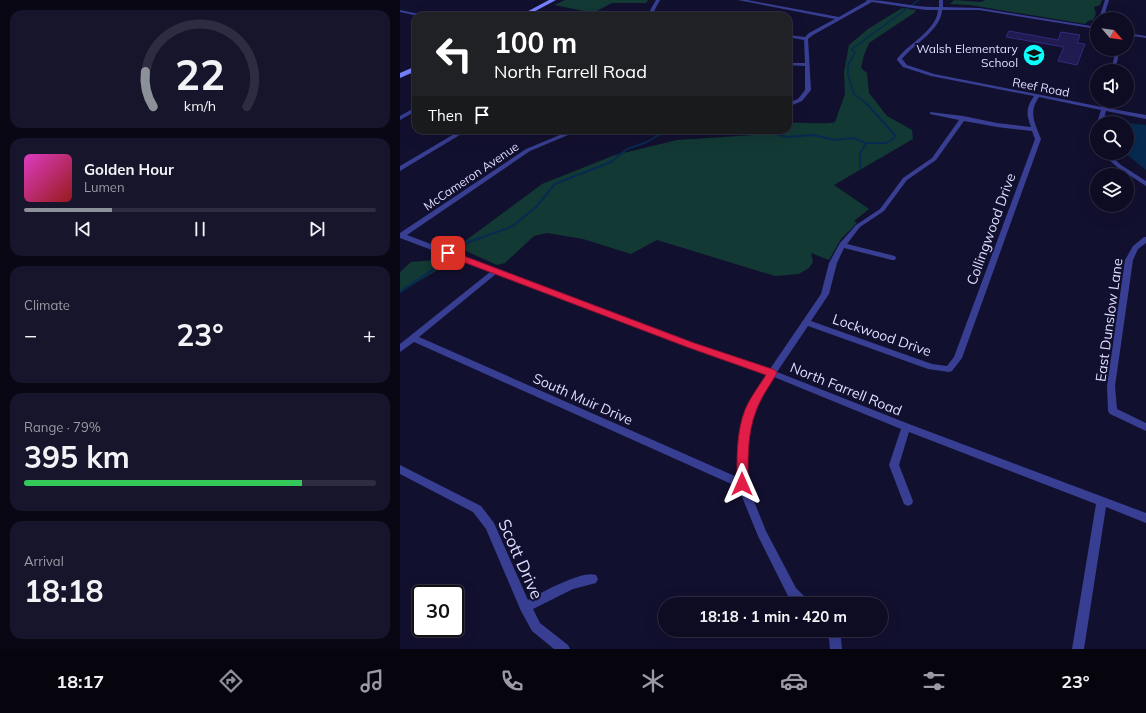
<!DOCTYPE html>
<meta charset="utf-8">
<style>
:root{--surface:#0e0c23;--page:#17152b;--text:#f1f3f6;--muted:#9b9ba6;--line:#2e2c41;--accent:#8c9099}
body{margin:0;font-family:Mulish,sans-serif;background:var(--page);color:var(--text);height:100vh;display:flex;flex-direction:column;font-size:15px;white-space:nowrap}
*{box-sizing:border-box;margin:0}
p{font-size:13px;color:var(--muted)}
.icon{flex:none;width:22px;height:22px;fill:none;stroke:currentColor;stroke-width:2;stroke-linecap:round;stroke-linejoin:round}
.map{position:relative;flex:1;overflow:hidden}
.side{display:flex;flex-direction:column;gap:10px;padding:10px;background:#080713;width:400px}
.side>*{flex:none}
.banner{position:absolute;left:12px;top:12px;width:380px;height:122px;border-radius:12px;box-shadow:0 4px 16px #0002,0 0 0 1px var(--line);background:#202124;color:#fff;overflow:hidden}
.needle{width:26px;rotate:118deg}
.buttons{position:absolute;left:690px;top:12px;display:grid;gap:8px}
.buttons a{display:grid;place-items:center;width:44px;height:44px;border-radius:50%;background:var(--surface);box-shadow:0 4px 16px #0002,0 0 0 1px var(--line);font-size:20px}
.speed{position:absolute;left:12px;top:585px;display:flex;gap:8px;font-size:20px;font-weight:700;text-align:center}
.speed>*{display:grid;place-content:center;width:52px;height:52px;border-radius:50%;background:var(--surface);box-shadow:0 4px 16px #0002,0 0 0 1px var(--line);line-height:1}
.speed .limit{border:2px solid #111;border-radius:6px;background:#fff;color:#111}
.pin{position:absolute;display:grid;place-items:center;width:34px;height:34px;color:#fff;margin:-17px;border-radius:8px;box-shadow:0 2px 6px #0006}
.me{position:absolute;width:44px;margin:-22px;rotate:0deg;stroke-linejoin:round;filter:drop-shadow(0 0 3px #0008)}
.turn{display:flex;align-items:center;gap:14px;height:84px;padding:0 16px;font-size:18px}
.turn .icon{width:52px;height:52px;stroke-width:2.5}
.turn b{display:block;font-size:28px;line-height:34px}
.then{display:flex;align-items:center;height:38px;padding:0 16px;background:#0003;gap:8px;font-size:15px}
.big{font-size:30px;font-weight:700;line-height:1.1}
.side .card{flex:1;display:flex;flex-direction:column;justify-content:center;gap:6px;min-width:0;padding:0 14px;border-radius:12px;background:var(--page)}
.side .dial{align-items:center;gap:0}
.dial svg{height:104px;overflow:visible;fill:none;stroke:var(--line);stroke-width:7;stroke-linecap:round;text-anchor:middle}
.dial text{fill:var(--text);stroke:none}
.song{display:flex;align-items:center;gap:12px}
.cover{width:48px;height:48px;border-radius:6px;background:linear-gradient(135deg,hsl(310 70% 55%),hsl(0 70% 35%))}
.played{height:4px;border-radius:2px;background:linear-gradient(90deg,var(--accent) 25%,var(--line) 25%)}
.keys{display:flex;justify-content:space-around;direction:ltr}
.heat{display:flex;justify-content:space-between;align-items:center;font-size:22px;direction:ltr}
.charge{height:6px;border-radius:3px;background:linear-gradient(90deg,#34c759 79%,var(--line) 0)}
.trip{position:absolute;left:258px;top:597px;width:230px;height:40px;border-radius:20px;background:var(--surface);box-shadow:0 4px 16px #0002,0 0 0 1px var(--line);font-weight:700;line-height:40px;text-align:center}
.tab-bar{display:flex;height:64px;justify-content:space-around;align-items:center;background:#06050e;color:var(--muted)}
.tab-bar .icon{width:28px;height:28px}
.tab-bar .active{color:var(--accent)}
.tab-bar b{font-size:18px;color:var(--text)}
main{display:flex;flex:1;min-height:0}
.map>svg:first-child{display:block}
</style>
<main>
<section class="side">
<div class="card dial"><svg viewBox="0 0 100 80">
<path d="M14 69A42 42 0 1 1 86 69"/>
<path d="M14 69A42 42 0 0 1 8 42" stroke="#8c9099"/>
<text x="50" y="56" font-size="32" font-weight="700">22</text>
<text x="50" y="72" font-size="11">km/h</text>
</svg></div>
<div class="card">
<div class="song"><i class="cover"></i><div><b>Golden Hour</b><p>Lumen</p></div></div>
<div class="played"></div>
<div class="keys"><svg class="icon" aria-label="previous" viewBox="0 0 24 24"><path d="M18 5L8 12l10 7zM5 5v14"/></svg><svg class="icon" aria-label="pause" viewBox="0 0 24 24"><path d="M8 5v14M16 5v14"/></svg><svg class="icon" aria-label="next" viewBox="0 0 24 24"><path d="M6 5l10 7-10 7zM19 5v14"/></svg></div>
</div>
<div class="card"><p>Climate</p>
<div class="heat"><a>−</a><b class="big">23°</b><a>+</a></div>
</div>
<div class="card"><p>Range · 79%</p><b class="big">395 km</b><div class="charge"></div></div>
<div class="card"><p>Arrival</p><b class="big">18:18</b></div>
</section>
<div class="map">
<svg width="746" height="649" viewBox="0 0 746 649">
<rect width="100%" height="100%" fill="#12102f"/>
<!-- green -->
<path fill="#133934" d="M165,0H248L246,3H212L193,13L154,5Z
M554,0L581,2L585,0H702L700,5L694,7L696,14L693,20L688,21L685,24L570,5L550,4Z
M502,8L516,10L514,13L469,43L464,55L461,68L467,73L469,93L487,116L512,130L513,139L434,185L469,209L454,221L457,223L441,239L429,260L411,253L413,262L409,268L399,274L375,276L257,240L231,254L183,239L147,233L134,236L105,263L97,265L57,247L142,184L215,155L277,140L354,135L360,130H388V123C399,122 427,125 435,122L445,94L444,72L449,45L468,29Z
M34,260L42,264L36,271L0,292V272L11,262Z"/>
<!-- water -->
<path fill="#072a50" d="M727,123L746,125V170L725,153H727Z"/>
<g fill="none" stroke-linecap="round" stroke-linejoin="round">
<!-- stream-far2 -->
<path stroke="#072a50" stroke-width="1.5" d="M467,104L454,94L448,75V65L455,53L452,49L519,0"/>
<!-- stream-far1 -->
<path stroke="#072a50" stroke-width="2" d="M282,130L295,134L329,131L370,132L386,137L413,135L435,140L453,138L466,143H486L493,139L495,136L492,132L466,103
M460,169V154L466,143
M77,239L113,226L137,206L155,184L211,162L227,149L247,142L267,130"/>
<!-- stream -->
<path stroke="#072a50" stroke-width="2.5" d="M0,292L43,263L66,243L80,238"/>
</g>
<!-- building -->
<path fill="#201b51" stroke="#332b7e" d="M609,31L658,40L661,32L680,35L677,43L685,44L677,65L658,61L664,47L606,37Z"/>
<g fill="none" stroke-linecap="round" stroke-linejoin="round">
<!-- street -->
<path fill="#383e91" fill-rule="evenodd" d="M256,0H260L253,13L285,15L287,16H247Z
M338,0H347L439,17L467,1L466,0C490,0 514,8 539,7V0H543V7L579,8L697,27V29L579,10H542C541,30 514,44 502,59L507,65L534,74L702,107L703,101H709L707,108L746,115V119L706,111L703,123H697L701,110L639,97C628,113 635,123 641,139L562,358L552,371L549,372L528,369L408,326L377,372L509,424L746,513V523L706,507L684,649H672L696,504L509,432L499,465L513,501L512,504L508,506L504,504L489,465L501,429L374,377L360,400L352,421L347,450V484L366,531L396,588L408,600L410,604H396L388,596L358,536L338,487L14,342L0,352V344L90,272L0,238V233L126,149L172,130H180L130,151L7,235L294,343L370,369L421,294L429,263L440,243L456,225L480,209L503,178L532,158L559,120L530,114V112L563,116L597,123L631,127C626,114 626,108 634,96L531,76L503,67L497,60V59C508,44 537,30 538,10H526L472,2L413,35L408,39L411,90L402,101L388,107V103L398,99L405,90V66L388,65V63H405L404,40L388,37V35L405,37L409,33L435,19ZM564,121L597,127L632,131L635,139L554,357L547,366L532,364L411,321L429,294L437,263L444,248L492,260H495L496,258L495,256L447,244L460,227L484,211L507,180L536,160ZM96,274L288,347L367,374C357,389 347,404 342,421C337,440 337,458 337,477L19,337Z
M705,0H709L703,19H699Z
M0,10L24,15L26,16H18L0,12Z
M727,33L746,36V38L727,35Z
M716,49H720L715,71H711Z
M16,107V111L0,120V116Z
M61,130H68L0,171V166Z
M697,133V138L694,136L695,134Z
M701,153H708L721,165L746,181V186L717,167Z
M744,237H746V243L738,249L733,260L715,386L717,409L746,423V431L710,414L708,411L707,386L725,260L733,246Z
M0,465L81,506L94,523L128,600C141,593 182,570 196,575L198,579L196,583L173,589L133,609L140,623L168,645L170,649H154L132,631L121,611L86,529L73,512L0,474Z
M423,630H437C442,635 441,642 442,649H430L429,639L425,634Z"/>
<!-- secondary -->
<path fill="#7580ff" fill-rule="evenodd" d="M149,0H156L126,16H119Z
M16,66V71L0,78V73Z"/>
</g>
<!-- route -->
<path fill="#e11d48" stroke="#92132f" d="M48,250L294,343L375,370L377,373C370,385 361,397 356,411C347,434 348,460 348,484L346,487L342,489L338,487L337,484C337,459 336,433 345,410C350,398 359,386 366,375L287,347L45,255L44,253Z"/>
<!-- icons -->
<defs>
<g id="school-disc" transform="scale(1.15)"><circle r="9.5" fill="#0afffe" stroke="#12102f"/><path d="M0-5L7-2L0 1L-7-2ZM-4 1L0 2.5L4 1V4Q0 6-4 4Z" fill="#111"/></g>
</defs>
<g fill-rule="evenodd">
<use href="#school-disc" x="634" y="55"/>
</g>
<g text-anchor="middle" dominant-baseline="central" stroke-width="4" stroke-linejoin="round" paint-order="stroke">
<!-- far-poi labels -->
<g font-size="12" fill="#dedeff" stroke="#12102f" text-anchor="end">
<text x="618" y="48">Walsh Elementary<tspan x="618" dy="14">School</tspan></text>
</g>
<!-- far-street labels -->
<g font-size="12" fill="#dedeff" stroke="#12102f">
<text transform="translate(641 87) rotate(11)">Reef Road</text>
<text transform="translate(71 176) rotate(-34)">McCameron Avenue</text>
</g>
<!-- street labels -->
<g font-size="14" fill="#dedeff" stroke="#12102f">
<text transform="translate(591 229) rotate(-70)">Collingwood Drive</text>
<text transform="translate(709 320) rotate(-82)">East Dunslow Lane</text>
<text transform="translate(482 335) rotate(19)">Lockwood Drive</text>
<text transform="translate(446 389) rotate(22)">North Farrell Road</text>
<text transform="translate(183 399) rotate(24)">South Muir Drive</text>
</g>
<!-- near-street labels -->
<g font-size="17" fill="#dedeff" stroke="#12102f">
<text transform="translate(121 559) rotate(66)">Scott Drive</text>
</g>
</g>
</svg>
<div class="buttons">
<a><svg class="needle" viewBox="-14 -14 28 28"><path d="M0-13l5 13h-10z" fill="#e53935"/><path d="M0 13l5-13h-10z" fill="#9b9ba6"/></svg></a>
<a><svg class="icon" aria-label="sound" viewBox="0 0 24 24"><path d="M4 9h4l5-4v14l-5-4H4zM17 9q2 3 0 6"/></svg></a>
<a><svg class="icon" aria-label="search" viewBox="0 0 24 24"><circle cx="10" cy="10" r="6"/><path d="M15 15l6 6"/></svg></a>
<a><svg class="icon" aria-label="layers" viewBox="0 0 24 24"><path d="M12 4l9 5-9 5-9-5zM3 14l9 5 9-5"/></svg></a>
</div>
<div class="speed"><div class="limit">30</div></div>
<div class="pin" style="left:48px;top:253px;background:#d93025"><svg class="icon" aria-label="arrive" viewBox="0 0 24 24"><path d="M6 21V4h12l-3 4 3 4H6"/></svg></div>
<svg class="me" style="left:342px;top:484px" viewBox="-20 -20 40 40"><path d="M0-17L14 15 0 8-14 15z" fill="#e11d48" stroke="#fff" stroke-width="4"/></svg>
<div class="trip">18:18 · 1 min · 420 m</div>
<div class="banner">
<div class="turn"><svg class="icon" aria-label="left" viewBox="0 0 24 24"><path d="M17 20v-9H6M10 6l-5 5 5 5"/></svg><div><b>100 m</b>North Farrell Road</div></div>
<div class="then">Then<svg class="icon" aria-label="arrive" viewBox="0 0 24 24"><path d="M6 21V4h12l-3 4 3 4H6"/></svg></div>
</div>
</div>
</main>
<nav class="tab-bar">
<b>18:17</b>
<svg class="icon active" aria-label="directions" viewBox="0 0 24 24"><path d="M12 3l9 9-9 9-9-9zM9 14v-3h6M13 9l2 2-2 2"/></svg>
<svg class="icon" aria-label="music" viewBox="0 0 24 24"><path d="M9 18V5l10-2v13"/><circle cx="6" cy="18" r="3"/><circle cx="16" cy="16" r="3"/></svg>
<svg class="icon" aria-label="phone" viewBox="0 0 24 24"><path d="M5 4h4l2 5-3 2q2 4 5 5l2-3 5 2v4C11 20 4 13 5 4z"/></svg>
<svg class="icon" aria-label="climate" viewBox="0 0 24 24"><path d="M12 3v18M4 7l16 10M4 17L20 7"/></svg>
<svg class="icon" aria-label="car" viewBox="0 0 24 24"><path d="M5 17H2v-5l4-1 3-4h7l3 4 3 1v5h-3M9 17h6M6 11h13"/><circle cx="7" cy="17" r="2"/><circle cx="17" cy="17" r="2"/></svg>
<svg class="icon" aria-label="filters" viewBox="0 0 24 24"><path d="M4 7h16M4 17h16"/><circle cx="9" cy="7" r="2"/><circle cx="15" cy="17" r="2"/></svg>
<b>23°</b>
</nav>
